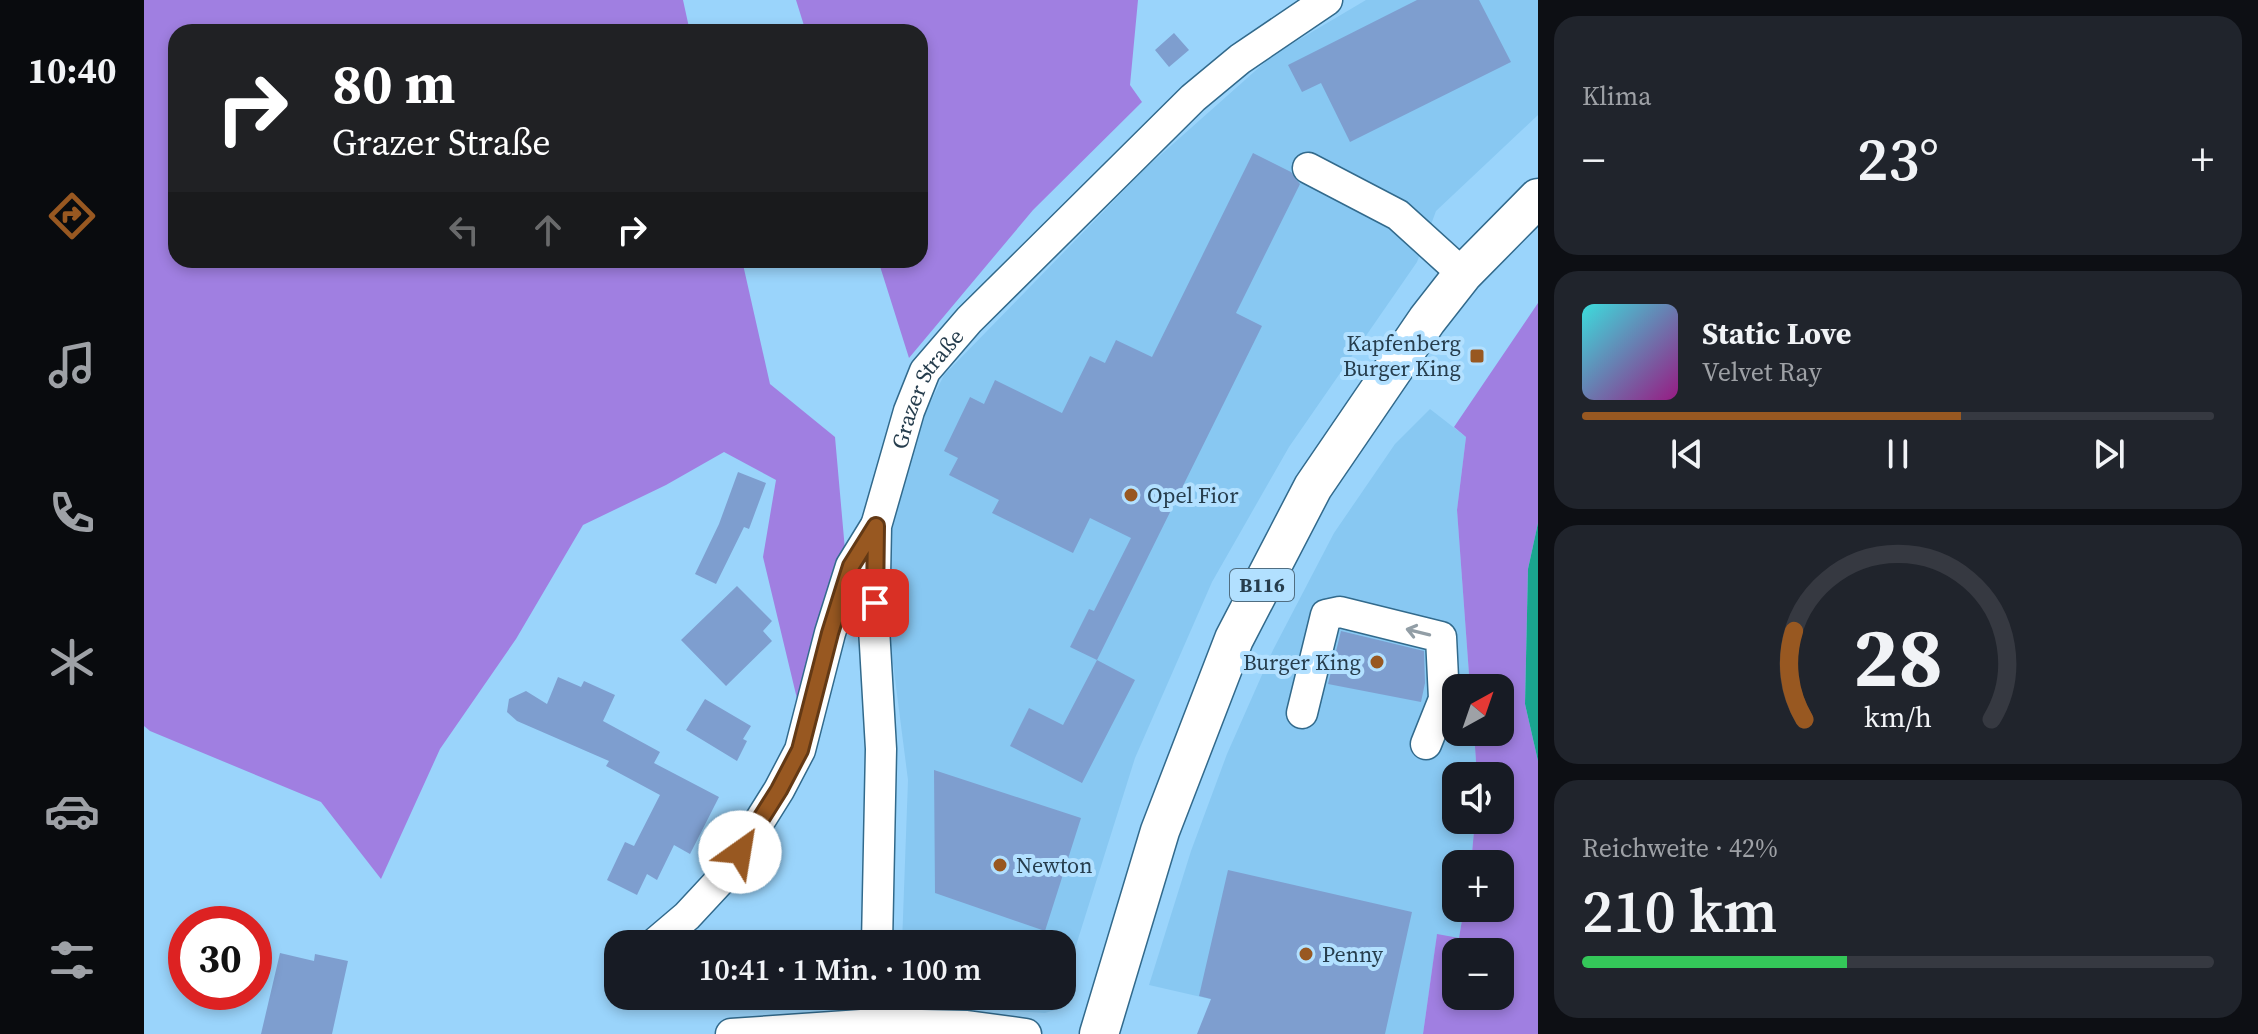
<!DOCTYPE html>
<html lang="de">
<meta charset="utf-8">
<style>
:root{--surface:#171b24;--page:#20242c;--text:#f1f3f6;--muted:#9ea1a6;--line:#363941;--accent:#985821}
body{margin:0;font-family:"Source Serif 4",serif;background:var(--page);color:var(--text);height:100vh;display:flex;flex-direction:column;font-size:30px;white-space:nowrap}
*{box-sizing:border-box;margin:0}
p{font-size:26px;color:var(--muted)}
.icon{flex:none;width:44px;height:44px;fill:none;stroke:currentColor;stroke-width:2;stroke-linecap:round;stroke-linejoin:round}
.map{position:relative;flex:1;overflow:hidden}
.side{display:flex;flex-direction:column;gap:16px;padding:16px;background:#0d0f14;width:720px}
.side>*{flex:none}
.banner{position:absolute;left:24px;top:24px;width:760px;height:244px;border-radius:24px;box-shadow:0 4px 12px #0003;background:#202124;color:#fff;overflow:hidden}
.needle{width:52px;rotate:40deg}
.tools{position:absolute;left:1298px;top:674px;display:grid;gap:16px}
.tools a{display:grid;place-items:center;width:72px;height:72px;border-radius:16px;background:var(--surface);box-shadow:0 4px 12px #0003;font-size:40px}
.speed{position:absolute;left:24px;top:906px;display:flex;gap:16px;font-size:40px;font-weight:700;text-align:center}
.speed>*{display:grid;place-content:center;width:104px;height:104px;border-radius:50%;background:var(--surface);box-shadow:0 4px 12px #0003;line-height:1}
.speed .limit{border:12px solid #d22;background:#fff;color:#111}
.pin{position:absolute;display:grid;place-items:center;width:68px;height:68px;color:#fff;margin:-34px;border-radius:16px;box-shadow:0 4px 12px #0006}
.me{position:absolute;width:88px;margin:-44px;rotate:32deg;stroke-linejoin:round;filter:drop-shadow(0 0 6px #0008)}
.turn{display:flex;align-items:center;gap:28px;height:168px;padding:0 32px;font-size:36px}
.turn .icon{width:104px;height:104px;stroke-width:2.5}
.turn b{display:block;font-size:56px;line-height:68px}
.lanes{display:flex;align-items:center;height:76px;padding:0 32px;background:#0003;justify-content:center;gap:40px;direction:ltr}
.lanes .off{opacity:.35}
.big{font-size:60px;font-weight:600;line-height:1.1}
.side .tile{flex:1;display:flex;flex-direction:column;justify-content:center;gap:12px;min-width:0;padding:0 28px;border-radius:24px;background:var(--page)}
.side .dial{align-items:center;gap:0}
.dial svg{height:208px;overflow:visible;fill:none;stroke:var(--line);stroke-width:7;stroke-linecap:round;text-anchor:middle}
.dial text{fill:var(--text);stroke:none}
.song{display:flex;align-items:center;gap:24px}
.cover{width:96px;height:96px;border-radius:12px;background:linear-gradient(135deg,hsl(180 70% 55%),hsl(310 70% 35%))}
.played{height:8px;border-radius:4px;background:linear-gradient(90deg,var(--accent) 60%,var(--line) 60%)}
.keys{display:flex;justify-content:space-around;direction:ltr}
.heat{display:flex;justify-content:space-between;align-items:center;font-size:44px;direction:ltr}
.charge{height:12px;border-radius:6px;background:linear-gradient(90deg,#34c759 42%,var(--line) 0)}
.trip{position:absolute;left:460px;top:930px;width:472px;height:80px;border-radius:24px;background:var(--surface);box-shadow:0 4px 12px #0003;font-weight:600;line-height:80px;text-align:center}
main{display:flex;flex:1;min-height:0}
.tab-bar{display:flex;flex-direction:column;width:144px;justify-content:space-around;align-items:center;background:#090b0e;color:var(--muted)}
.tab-bar .icon{width:56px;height:56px}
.tab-bar .selected{color:var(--accent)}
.tab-bar b{font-size:36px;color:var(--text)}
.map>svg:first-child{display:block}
</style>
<main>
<nav class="tab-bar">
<b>10:40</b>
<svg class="icon selected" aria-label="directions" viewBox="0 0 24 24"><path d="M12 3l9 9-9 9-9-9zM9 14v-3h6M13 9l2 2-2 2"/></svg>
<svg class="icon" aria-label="music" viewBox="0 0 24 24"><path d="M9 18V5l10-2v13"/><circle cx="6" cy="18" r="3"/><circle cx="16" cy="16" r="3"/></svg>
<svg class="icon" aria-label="phone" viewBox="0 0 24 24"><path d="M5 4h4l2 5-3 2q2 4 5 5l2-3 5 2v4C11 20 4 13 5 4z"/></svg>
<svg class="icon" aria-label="climate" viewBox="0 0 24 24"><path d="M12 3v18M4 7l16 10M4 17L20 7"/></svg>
<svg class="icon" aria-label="car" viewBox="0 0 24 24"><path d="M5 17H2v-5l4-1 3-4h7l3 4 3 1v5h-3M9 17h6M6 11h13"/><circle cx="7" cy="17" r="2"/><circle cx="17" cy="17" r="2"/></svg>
<svg class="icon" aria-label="filters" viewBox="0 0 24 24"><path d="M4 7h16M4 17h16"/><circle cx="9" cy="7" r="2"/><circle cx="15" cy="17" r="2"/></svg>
</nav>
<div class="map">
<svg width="1394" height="1034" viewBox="0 0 1394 1034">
<rect width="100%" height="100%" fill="#9ad4fb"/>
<!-- built -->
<path fill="#88c8f2" d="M1222,0H1394V115L1292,211L1273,262L1145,447L1068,582L991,758L918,990V944H758L764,780L739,585L751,498L779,417L800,375L1003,167L1129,55Z
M1286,409L1322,437L1313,510L1326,688H1312V732H1330L1333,776H1312V820H1331L1327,864H1312V908H1320L1315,939L1293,935L1279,1034H1218L1005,985L1047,851L1083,754L1129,650L1190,533L1251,444Z
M771,996H916L911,1010L901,1013L788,1006Z"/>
<!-- forest -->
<path fill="#a07fe1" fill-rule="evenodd" d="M0,0H539L546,32H32V260H598L626,384L691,437L701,550L655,707L619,557L632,480L580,452L522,485L439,525L372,639L296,749L237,879L177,802L6,731L0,726Z
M652,0H994L986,85L998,102L889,210L765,358L734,260H776V32H662Z
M1394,303V523L1384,569L1381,704L1394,761V1034H1279L1293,934L1315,938L1320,908H1356V864H1327L1331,820H1356V776H1333L1330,732H1356V688H1326L1313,510L1322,437L1310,427ZM1312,952H1356V996H1312Z"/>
<!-- water -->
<path fill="#1aa58f" d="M1394,523V761L1381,704L1384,569Z"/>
<!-- building -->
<path fill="#7e9ecf" d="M1273,0H1335L1367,62L1206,142L1177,83L1158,92L1144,65Z
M1030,33L1045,50L1025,67L1011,50Z
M1109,153L1147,172L1156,184L1092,313L1118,326L953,660L926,647L945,609L950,611L987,538L946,518L929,553L848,513L855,500L805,475L814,458L800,451L826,397L840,404L851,380L918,413L946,356L961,363L972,340L1008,357Z
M594,472L622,483L605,529L600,527L572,584L551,574L575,524Z
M593,586L628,621L619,631L628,641L582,686L537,640Z
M1197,631L1280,651L1281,683L1277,702L1184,684Z
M953,660L991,680L938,783L866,746L885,708L919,725Z
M414,677L437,687L440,681L471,695L459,721L516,752L510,763L575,797L546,854L530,845L513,880L503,874L493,895L463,880L481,842L490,846L516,795L462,766L465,761L373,721L363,712L365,699L382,691L403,704Z
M561,699L607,726L599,739L603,741L593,761L542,730Z
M790,770L937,818L901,931L791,893Z
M1084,870L1268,912L1241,1034H1053L1067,999L1055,996Z
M136,953L170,961L171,954L204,961L188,1034H117Z"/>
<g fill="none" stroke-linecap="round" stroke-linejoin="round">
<!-- minor casing -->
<g stroke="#326a8c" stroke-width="33">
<g id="minor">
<path d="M1164,168L1254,215L1319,274"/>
<path d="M1158,713L1182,615L1196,612L1297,637L1300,699L1282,744"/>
<path d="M510,944L543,916L583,873L635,790L656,750L686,633L707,566L731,527"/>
<path id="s1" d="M733,944L737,749L730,628L732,526L765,411L781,371L825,320L1049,98L1096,59L1183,0"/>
<path d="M587,1034L732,1024L823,1026L882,1034"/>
<path d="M730,1034L732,996"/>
</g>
</g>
<!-- major casing -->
<g stroke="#326a8c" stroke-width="41">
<path id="major" d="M955,1034L1016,831L1090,639L1169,487L1283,320L1319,274L1394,198"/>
</g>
<!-- minor -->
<use href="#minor" stroke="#fff" stroke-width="30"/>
<!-- major -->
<use href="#major" stroke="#fff" stroke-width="38"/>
</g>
<!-- one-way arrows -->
<defs><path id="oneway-shaft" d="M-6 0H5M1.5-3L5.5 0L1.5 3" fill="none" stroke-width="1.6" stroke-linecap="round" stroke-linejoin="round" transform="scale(2)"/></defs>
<use stroke="#929ea6" href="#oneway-shaft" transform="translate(1274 632) rotate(-166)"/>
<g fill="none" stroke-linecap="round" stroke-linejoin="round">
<!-- route casing -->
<g stroke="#633915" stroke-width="20">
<path id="route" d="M596,852L635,790L656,750L686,633L707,566L732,526L731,603"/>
</g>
<!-- route -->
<use href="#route" stroke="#985821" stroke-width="14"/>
</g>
<!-- markers -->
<g fill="#985821" stroke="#b2e0ff" stroke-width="3">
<rect x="1325" y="348" width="16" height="16" rx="4"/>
<circle cx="987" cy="495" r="8"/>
<circle cx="1233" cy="662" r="8"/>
<circle cx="856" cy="865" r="8"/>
<circle cx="1162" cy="954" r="8"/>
</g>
<g text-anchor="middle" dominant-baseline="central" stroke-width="8" stroke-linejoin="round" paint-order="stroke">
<!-- shield labels -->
<rect fill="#b2e0ff" stroke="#506e82" stroke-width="2" x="1086" y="569" width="64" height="32" rx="6"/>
<g font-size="20" font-weight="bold" fill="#263d4d">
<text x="1118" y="585">B116</text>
</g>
<!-- poi labels -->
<g font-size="22" fill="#263d4d" stroke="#b2e0ff" text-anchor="start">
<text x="1317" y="343" text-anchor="end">Kapfenberg<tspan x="1317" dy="25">Burger King</tspan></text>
<text x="1003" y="495">Opel Fior</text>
<text x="1217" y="662" text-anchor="end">Burger King</text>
<text x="872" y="865">Newton</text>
<text x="1178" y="954">Penny</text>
</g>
<!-- street labels -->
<g font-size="22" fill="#263d4d" stroke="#b2e0ff">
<text stroke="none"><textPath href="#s1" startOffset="566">Grazer Straße</textPath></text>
</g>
</g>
</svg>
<div class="tools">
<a><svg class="needle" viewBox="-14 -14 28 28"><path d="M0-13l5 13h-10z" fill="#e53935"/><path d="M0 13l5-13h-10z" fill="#9ea1a6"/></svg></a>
<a><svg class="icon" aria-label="sound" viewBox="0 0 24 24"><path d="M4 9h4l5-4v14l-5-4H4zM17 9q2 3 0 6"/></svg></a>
<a>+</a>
<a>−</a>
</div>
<div class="speed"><div class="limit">30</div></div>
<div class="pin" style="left:731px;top:603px;background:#d93025"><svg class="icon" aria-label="arrive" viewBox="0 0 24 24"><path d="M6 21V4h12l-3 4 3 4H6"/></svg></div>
<svg class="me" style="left:596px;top:852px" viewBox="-20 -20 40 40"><circle r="19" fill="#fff"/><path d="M0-13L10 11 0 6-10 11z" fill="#985821"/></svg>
<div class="trip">10:41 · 1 Min. · 100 m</div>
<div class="banner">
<div class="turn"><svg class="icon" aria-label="right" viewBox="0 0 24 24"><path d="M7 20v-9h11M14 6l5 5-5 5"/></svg><div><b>80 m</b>Grazer Straße</div></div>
<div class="lanes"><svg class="icon off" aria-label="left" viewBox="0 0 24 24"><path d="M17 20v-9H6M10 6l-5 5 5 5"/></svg><svg class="icon off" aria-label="ahead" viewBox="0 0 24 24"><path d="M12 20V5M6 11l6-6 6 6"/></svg><svg class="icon" aria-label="right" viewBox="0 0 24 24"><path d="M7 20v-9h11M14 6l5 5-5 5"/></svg></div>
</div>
</div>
<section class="side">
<div class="tile"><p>Klima</p>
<div class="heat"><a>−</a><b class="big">23°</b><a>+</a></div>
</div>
<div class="tile">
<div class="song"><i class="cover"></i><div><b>Static Love</b><p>Velvet Ray</p></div></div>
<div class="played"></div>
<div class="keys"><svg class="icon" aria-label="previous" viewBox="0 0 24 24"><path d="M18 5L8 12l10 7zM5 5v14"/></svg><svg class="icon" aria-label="pause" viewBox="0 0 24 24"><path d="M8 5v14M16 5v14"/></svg><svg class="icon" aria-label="next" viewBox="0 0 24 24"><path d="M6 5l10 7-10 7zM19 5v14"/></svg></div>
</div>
<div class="tile dial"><svg viewBox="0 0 100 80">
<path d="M14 69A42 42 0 1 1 86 69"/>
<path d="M14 69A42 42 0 0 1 10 35" stroke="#985821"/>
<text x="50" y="56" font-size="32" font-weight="700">28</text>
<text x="50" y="72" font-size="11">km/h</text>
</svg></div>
<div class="tile"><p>Reichweite · 42%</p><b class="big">210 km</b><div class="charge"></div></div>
</section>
</main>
